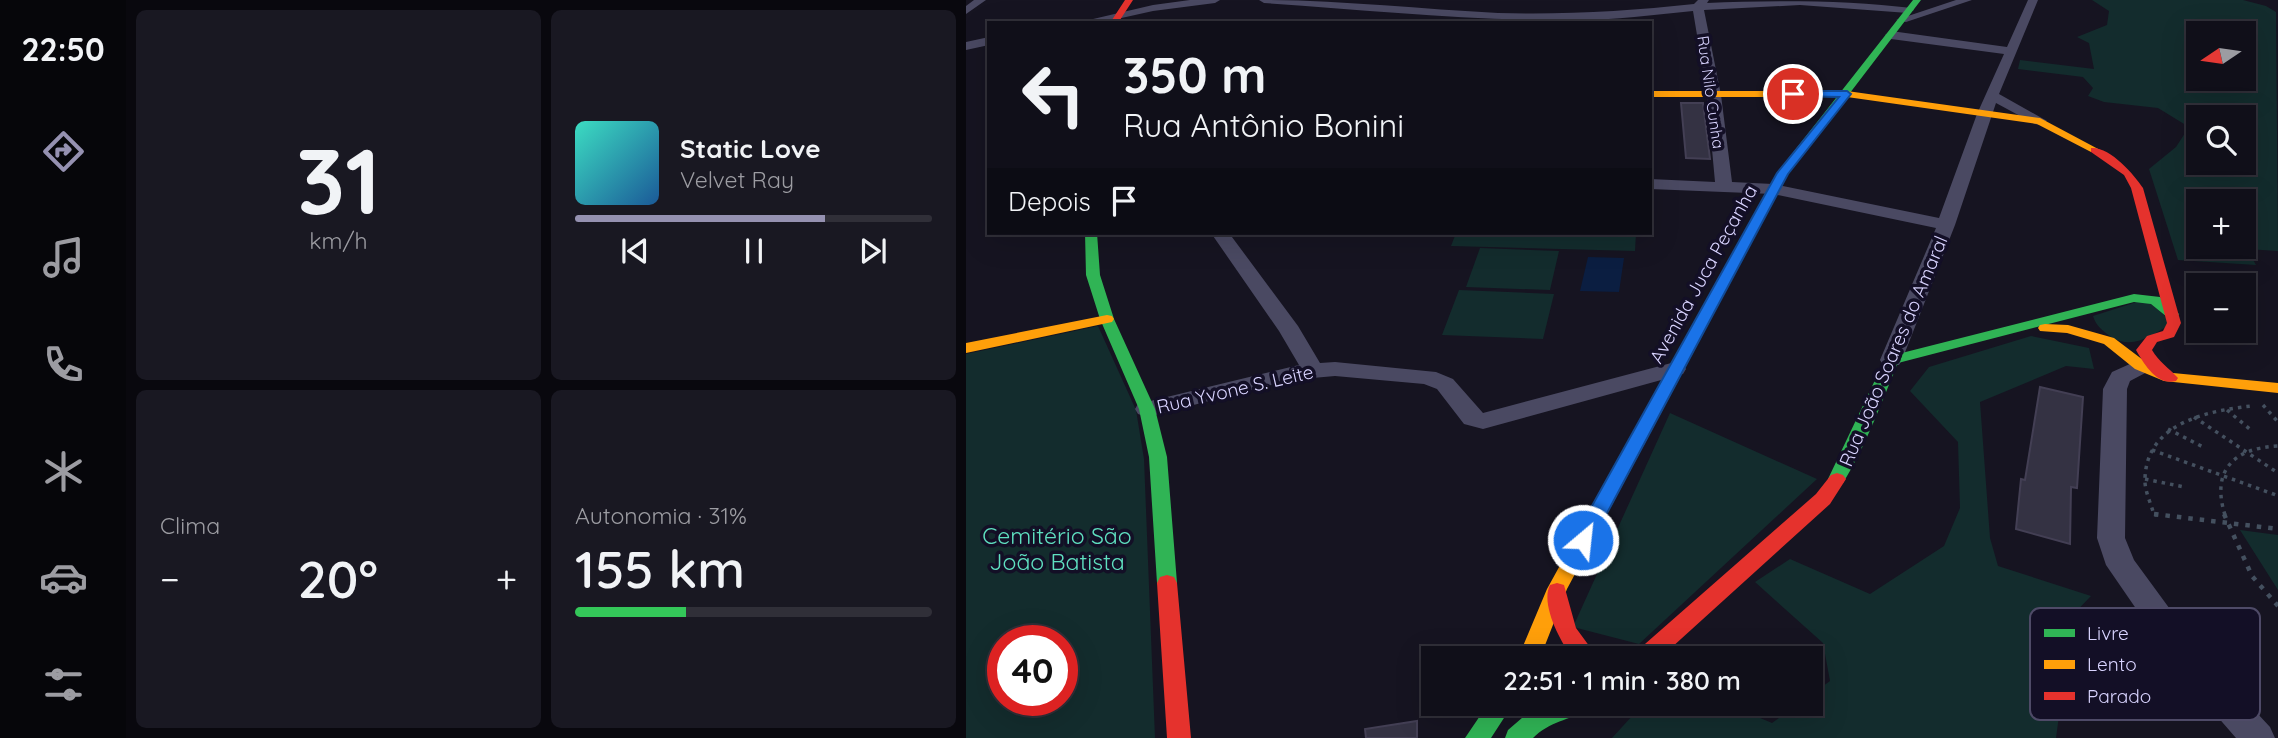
<!DOCTYPE html>
<html lang="pt">
<meta charset="utf-8">
<style>
:root{--surface:#100f19;--page:#191822;--text:#f1f3f6;--muted:#9c9ca2;--line:#302f38;--accent:#9591b1}
body{margin:0;font-family:Quicksand,sans-serif;background:var(--page);color:var(--text);height:100vh;display:flex;flex-direction:column;font-size:26px;white-space:nowrap}
*{box-sizing:border-box;margin:0}
p{font-size:23px;color:var(--muted)}
.icon{flex:none;width:38px;height:38px;fill:none;stroke:currentColor;stroke-width:2;stroke-linecap:round;stroke-linejoin:round}
.map{position:relative;flex:1;overflow:hidden}
.sheet{display:flex;flex-direction:column;gap:10px;padding:10px;background:#09080e;width:840px}
.sheet>*{flex:none}
.hud{position:absolute;left:21px;top:21px;width:665px;height:214px;border-radius:0px;box-shadow:0 7px 28px #0002,0 0 0 2px var(--line);background:#100f19;color:var(--text);overflow:hidden}
.needle{width:46px;rotate:257deg}
.fabs{position:absolute;left:1220px;top:21px;display:grid;gap:14px}
.fabs a{display:grid;place-items:center;width:70px;height:70px;border-radius:0px;background:var(--surface);box-shadow:0 7px 28px #0002,0 0 0 2px var(--line);font-size:35px}
.speed{position:absolute;left:21px;top:625px;display:flex;gap:14px;font-size:35px;font-weight:700;text-align:center}
.speed>*{display:grid;place-content:center;width:91px;height:91px;border-radius:50%;background:var(--surface);box-shadow:0 7px 28px #0002,0 0 0 2px var(--line);line-height:1}
.speed .limit{border:10px solid #d22;background:#fff;color:#111}
.pin{position:absolute;display:grid;place-items:center;width:60px;height:60px;color:#fff;margin:-30px;border:4px solid #fff;border-radius:50%;box-shadow:0 2px 7px #0007}
.me{position:absolute;width:77px;margin:-38px;rotate:28deg;stroke-linejoin:round;filter:drop-shadow(0 0 5px #0008)}
.turn{display:flex;align-items:center;gap:24px;height:147px;padding:0 21px;font-size:32px}
.turn .icon{width:91px;height:91px;stroke-width:2.5}
.turn b{display:block;font-size:49px;line-height:60px}
.then{display:flex;align-items:center;height:66px;padding:0 21px;background:#0003;gap:14px;font-size:26px}
.big{font-size:52px;font-weight:600;line-height:1.1}
.sheet .card{flex:1;display:flex;flex-direction:column;justify-content:center;gap:10px;min-width:0;padding:0 24px;border-radius:10px;background:var(--page)}
.sheet .dial{align-items:center;gap:0}
.dial b{font-size:91px;line-height:1}
.song{display:flex;align-items:center;gap:21px}
.cover{width:84px;height:84px;border-radius:10px;background:linear-gradient(135deg,hsl(170 70% 55%),hsl(210 70% 35%))}
.played{height:7px;border-radius:4px;background:linear-gradient(90deg,var(--accent) 70%,var(--line) 70%)}
.keys{display:flex;justify-content:space-around;direction:ltr}
.heat{display:flex;justify-content:space-between;align-items:center;font-size:38px;direction:ltr}
.charge{height:10px;border-radius:5px;background:linear-gradient(90deg,#34c759 31%,var(--line) 0)}
.sheet .tiles{flex:1;display:grid;gap:10px;grid-template-columns:repeat(2,1fr)}
.trip{position:absolute;left:455px;top:646px;width:402px;height:70px;border-radius:0px;background:var(--surface);box-shadow:0 7px 28px #0002,0 0 0 2px var(--line);font-weight:600;line-height:70px;text-align:center}
main{display:flex;flex:1;min-height:0}
.tabs{display:flex;flex-direction:column;width:126px;justify-content:space-around;align-items:center;background:#06060a;color:var(--muted)}
.tabs .icon{width:49px;height:49px}
.tabs .current{color:var(--accent)}
.tabs b{font-size:32px;color:var(--text)}
.map>svg:first-child{display:block}
</style>
<main>
<nav class="tabs">
<b>22:50</b>
<svg class="icon current" aria-label="directions" viewBox="0 0 24 24"><path d="M12 3l9 9-9 9-9-9zM9 14v-3h6M13 9l2 2-2 2"/></svg>
<svg class="icon" aria-label="music" viewBox="0 0 24 24"><path d="M9 18V5l10-2v13"/><circle cx="6" cy="18" r="3"/><circle cx="16" cy="16" r="3"/></svg>
<svg class="icon" aria-label="phone" viewBox="0 0 24 24"><path d="M5 4h4l2 5-3 2q2 4 5 5l2-3 5 2v4C11 20 4 13 5 4z"/></svg>
<svg class="icon" aria-label="climate" viewBox="0 0 24 24"><path d="M12 3v18M4 7l16 10M4 17L20 7"/></svg>
<svg class="icon" aria-label="car" viewBox="0 0 24 24"><path d="M5 17H2v-5l4-1 3-4h7l3 4 3 1v5h-3M9 17h6M6 11h13"/><circle cx="7" cy="17" r="2"/><circle cx="17" cy="17" r="2"/></svg>
<svg class="icon" aria-label="filters" viewBox="0 0 24 24"><path d="M4 7h16M4 17h16"/><circle cx="9" cy="7" r="2"/><circle cx="15" cy="17" r="2"/></svg>
</nav>
<section class="sheet">
<div class="tiles">
<div class="card dial"><b>31</b><p>km/h</p></div>
<div class="card">
<div class="song"><i class="cover"></i><div><b>Static Love</b><p>Velvet Ray</p></div></div>
<div class="played"></div>
<div class="keys"><svg class="icon" aria-label="previous" viewBox="0 0 24 24"><path d="M18 5L8 12l10 7zM5 5v14"/></svg><svg class="icon" aria-label="pause" viewBox="0 0 24 24"><path d="M8 5v14M16 5v14"/></svg><svg class="icon" aria-label="next" viewBox="0 0 24 24"><path d="M6 5l10 7-10 7zM19 5v14"/></svg></div>
</div>
<div class="card"><p>Clima</p>
<div class="heat"><a>−</a><b class="big">20°</b><a>+</a></div>
</div>
<div class="card"><p>Autonomia · 31%</p><b class="big">155 km</b><div class="charge"></div></div>
</div>
</section>
<div class="map">
<svg width="1312" height="738" viewBox="0 0 1312 738">
<rect width="100%" height="100%" fill="#161421"/>
<!-- green -->
<path fill="#132c2d" fill-rule="evenodd" d="M1126,0H1277L1300,6L1310,12L1312,251L1281,249L1290,265L1212,260L1183,169L1210,147L1223,127L1192,108L1138,102L1122,96L1127,88L1117,77L1052,69L1054,60L1128,69L1123,43L1111,37L1141,25L1143,11ZM1278,33V79H1232V33ZM1278,117V163H1232V117ZM1278,201V247H1232V201Z
M490,233H670L669,251L485,246Z
M514,248L593,251L584,290L500,287Z
M493,290L588,294L577,339L476,335Z
M1180,299L1207,323C1186,334 1168,351 1145,337C1137,331 1130,326 1127,316Z
M132,326L170,410L178,459L189,738H0V354ZM37,640H96V700H37Z
M1065,336L1123,348L1128,369L1100,366L1014,402L1024,538L1032,566L1125,596L1091,631L1097,686L1090,738H646L677,704H761L806,723L833,704H845V695L864,681L857,643L789,582L824,559L904,594L978,546L994,508L992,442L944,391L963,367Z
M704,413L851,479L673,644L607,627Z
M1274,530L1312,535V590Z"/>
<!-- water -->
<path fill="#0b1e41" d="M622,257L658,258L653,292L614,291Z"/>
<!-- building -->
<path fill="#343243" stroke="#433f54" stroke-width="2" d="M715,103H737L744,159L720,158Z
M1074,387L1117,397L1111,488L1105,487L1104,544L1050,529L1055,479L1059,480Z
M451,721V738H400L399,729Z"/>
<g fill="none" stroke-linecap="round" stroke-linejoin="round">
<!-- path-far1 -->
<path stroke="#44505f" stroke-width="3.5" stroke-dasharray="3.5 5" stroke-linecap="butt" d="M1297,405L1312,422
M1261,410L1286,431
M1228,417L1312,473
M1202,429L1239,448
M1186,450L1310,495
M1179,479L1218,487
M1192,515H1188C1185,503 1178,490 1179,478C1181,423 1241,411 1285,406
M1259,515C1245,471 1267,448 1312,446"/>
<!-- path -->
<path stroke="#44505f" stroke-width="4.5" stroke-dasharray="4.5 7" stroke-linecap="butt" d="M1188,514L1312,529
M1258,514L1286,576L1312,606"/>
<!-- street -->
<path fill="#4a4962" fill-rule="evenodd" d="M8,0H20L0,14V6Z
M224,0H254L249,3L187,11L133,23H110L187,5Z
M293,0C373,0 452,9 532,13C598,15 663,11 728,4L732,0H743L741,3C804,0 883,0 946,8L948,10L942,13L834,5L738,10L755,95L766,182L807,184L973,218L1011,114L1038,54L925,39L919,35L925,31L1041,47L1062,0H1072L1033,94L1081,121L1074,125L1069,124L1030,103L989,225L936,360L933,365H917L914,360L970,228L807,194L684,189V179L749,182L741,95L727,11C688,15 649,20 609,20C505,21 402,10 298,3Z
M990,0H1006L940,22L930,20Z
M23,37V45L0,50V42Z
M245,233H263L332,326L354,363L369,362L470,372L487,379L517,413L709,362L717,364L720,369L717,374L517,429L498,424L471,389L458,384L369,376L324,380L181,417L172,414L169,409L172,404L333,365L313,331Z
M1175,359L1183,361L1186,366L1183,371L1164,381L1161,389L1159,538L1168,560L1239,657L1304,727L1309,738H1270L1217,677L1140,565L1131,538L1137,389L1146,372Z"/>
<!-- fast -->
<path fill="#30b455" fill-rule="evenodd" d="M947,0H955L822,174L730,347L727,350H717L714,347L811,173Z
M119,233H131L134,275L148,319L189,409L201,457L211,583L208,589L201,591L194,589L191,583L183,457L173,409L134,319L120,275Z
M1168,294L1194,297L1213,314L1211,317H1201L1185,304L1168,302L932,363C915,403 900,446 877,483H865L862,479L920,357Z
M522,704H547L525,738H499Z
M556,704H627L623,711C603,719 583,722 567,738H539L542,730L563,712Z"/>
<!-- slow -->
<path fill="#ff9f0a" fill-rule="evenodd" d="M684,91H881L1074,118L1134,150L1125,152L1071,124L881,97H684Z
M141,315L146,316L148,319L146,322L0,353V343Z
M1079,324L1102,325L1148,338L1181,363L1207,373L1312,383V393L1198,381L1169,369L1138,344L1101,333L1074,331L1072,328L1074,325Z
M722,342L730,347L601,589L574,658H552L581,589L714,347Z"/>
<!-- jam -->
<path fill="#e5322d" fill-rule="evenodd" d="M159,0H167L152,23H144Z
M1125,148C1143,146 1168,174 1177,188L1215,323L1208,337L1191,342L1186,350C1193,362 1203,368 1212,378L1210,381C1191,386 1178,364 1170,350L1181,336L1197,331L1201,323L1165,188L1158,175L1125,152Z
M871,473L877,475L880,479L864,504L694,658H668L671,651L850,494L865,475Z
M201,575L208,577L211,583L225,738H201L191,583L194,577Z
M591,583L598,585L610,628L632,658H607C595,643 574,604 584,585Z"/>
</g>
<!-- route -->
<path fill="#1a73e8" stroke="#114b97" stroke-width="2" d="M827,91H881L885,94L822,174L624,545L617,548L610,545L607,540L811,173L873,97L824,96V92Z"/>
<g text-anchor="middle" dominant-baseline="central" stroke-width="7" stroke-linejoin="round" paint-order="stroke">
<!-- far-street labels -->
<g font-size="16" fill="#d9d4ff" stroke="#130f26">
<text transform="translate(745 92) rotate(82)">Rua Nilo Cunha</text>
</g>
<!-- street labels -->
<g font-size="19" fill="#d9d4ff" stroke="#130f26">
<text transform="translate(737 274) rotate(-61)">Avenida Juca Peçanha</text>
<text transform="translate(927 351) rotate(-67)">Rua João Soares do Amaral</text>
<text transform="translate(269 389) rotate(-13)">Rua Yvone S. Leite</text>
</g>
<!-- near-park labels -->
<g font-size="23" fill="#5fe0c0" stroke="#130f26">
<text x="91" y="535">Cemitério São<tspan x="91" dy="26">João Batista</tspan></text>
</g>
</g>
<!-- legend -->
<rect x="1064" y="608" width="230" height="112" rx="10" fill="#130f26" stroke="#4e4a67" stroke-width="2"/>
<rect x="1078" y="629" width="31" height="8" fill="#30b455"/>
<rect x="1078" y="660" width="31" height="9" fill="#ff9f0a"/>
<rect x="1078" y="692" width="31" height="8" fill="#e5322d"/>
<g font-size="19" fill="#d9d4ff">
<text x="1121" y="640">Livre</text>
<text x="1121" y="671">Lento</text>
<text x="1121" y="703">Parado</text>
</g>
</svg>
<div class="fabs">
<a><svg class="needle" viewBox="-14 -14 28 28"><path d="M0-13l5 13h-10z" fill="#e53935"/><path d="M0 13l5-13h-10z" fill="#9c9ca2"/></svg></a>
<a><svg class="icon" aria-label="search" viewBox="0 0 24 24"><circle cx="10" cy="10" r="6"/><path d="M15 15l6 6"/></svg></a>
<a>+</a>
<a>−</a>
</div>
<div class="speed"><div class="limit">40</div></div>
<div class="pin" style="left:827px;top:94px;background:#d93025"><svg class="icon" aria-label="arrive" viewBox="0 0 24 24"><path d="M6 21V4h12l-3 4 3 4H6"/></svg></div>
<svg class="me" style="left:617px;top:540px" viewBox="-20 -20 40 40"><circle r="17" fill="#1a73e8" stroke="#fff" stroke-width="3"/><path d="M0-11L8 9 0 5-8 9z" fill="#fff"/></svg>
<div class="trip">22:51 · 1 min · 380 m</div>
<div class="hud">
<div class="turn"><svg class="icon" aria-label="left" viewBox="0 0 24 24"><path d="M17 20v-9H6M10 6l-5 5 5 5"/></svg><div><b>350 m</b>Rua Antônio Bonini</div></div>
<div class="then">Depois<svg class="icon" aria-label="arrive" viewBox="0 0 24 24"><path d="M6 21V4h12l-3 4 3 4H6"/></svg></div>
</div>
</div>
</main>
